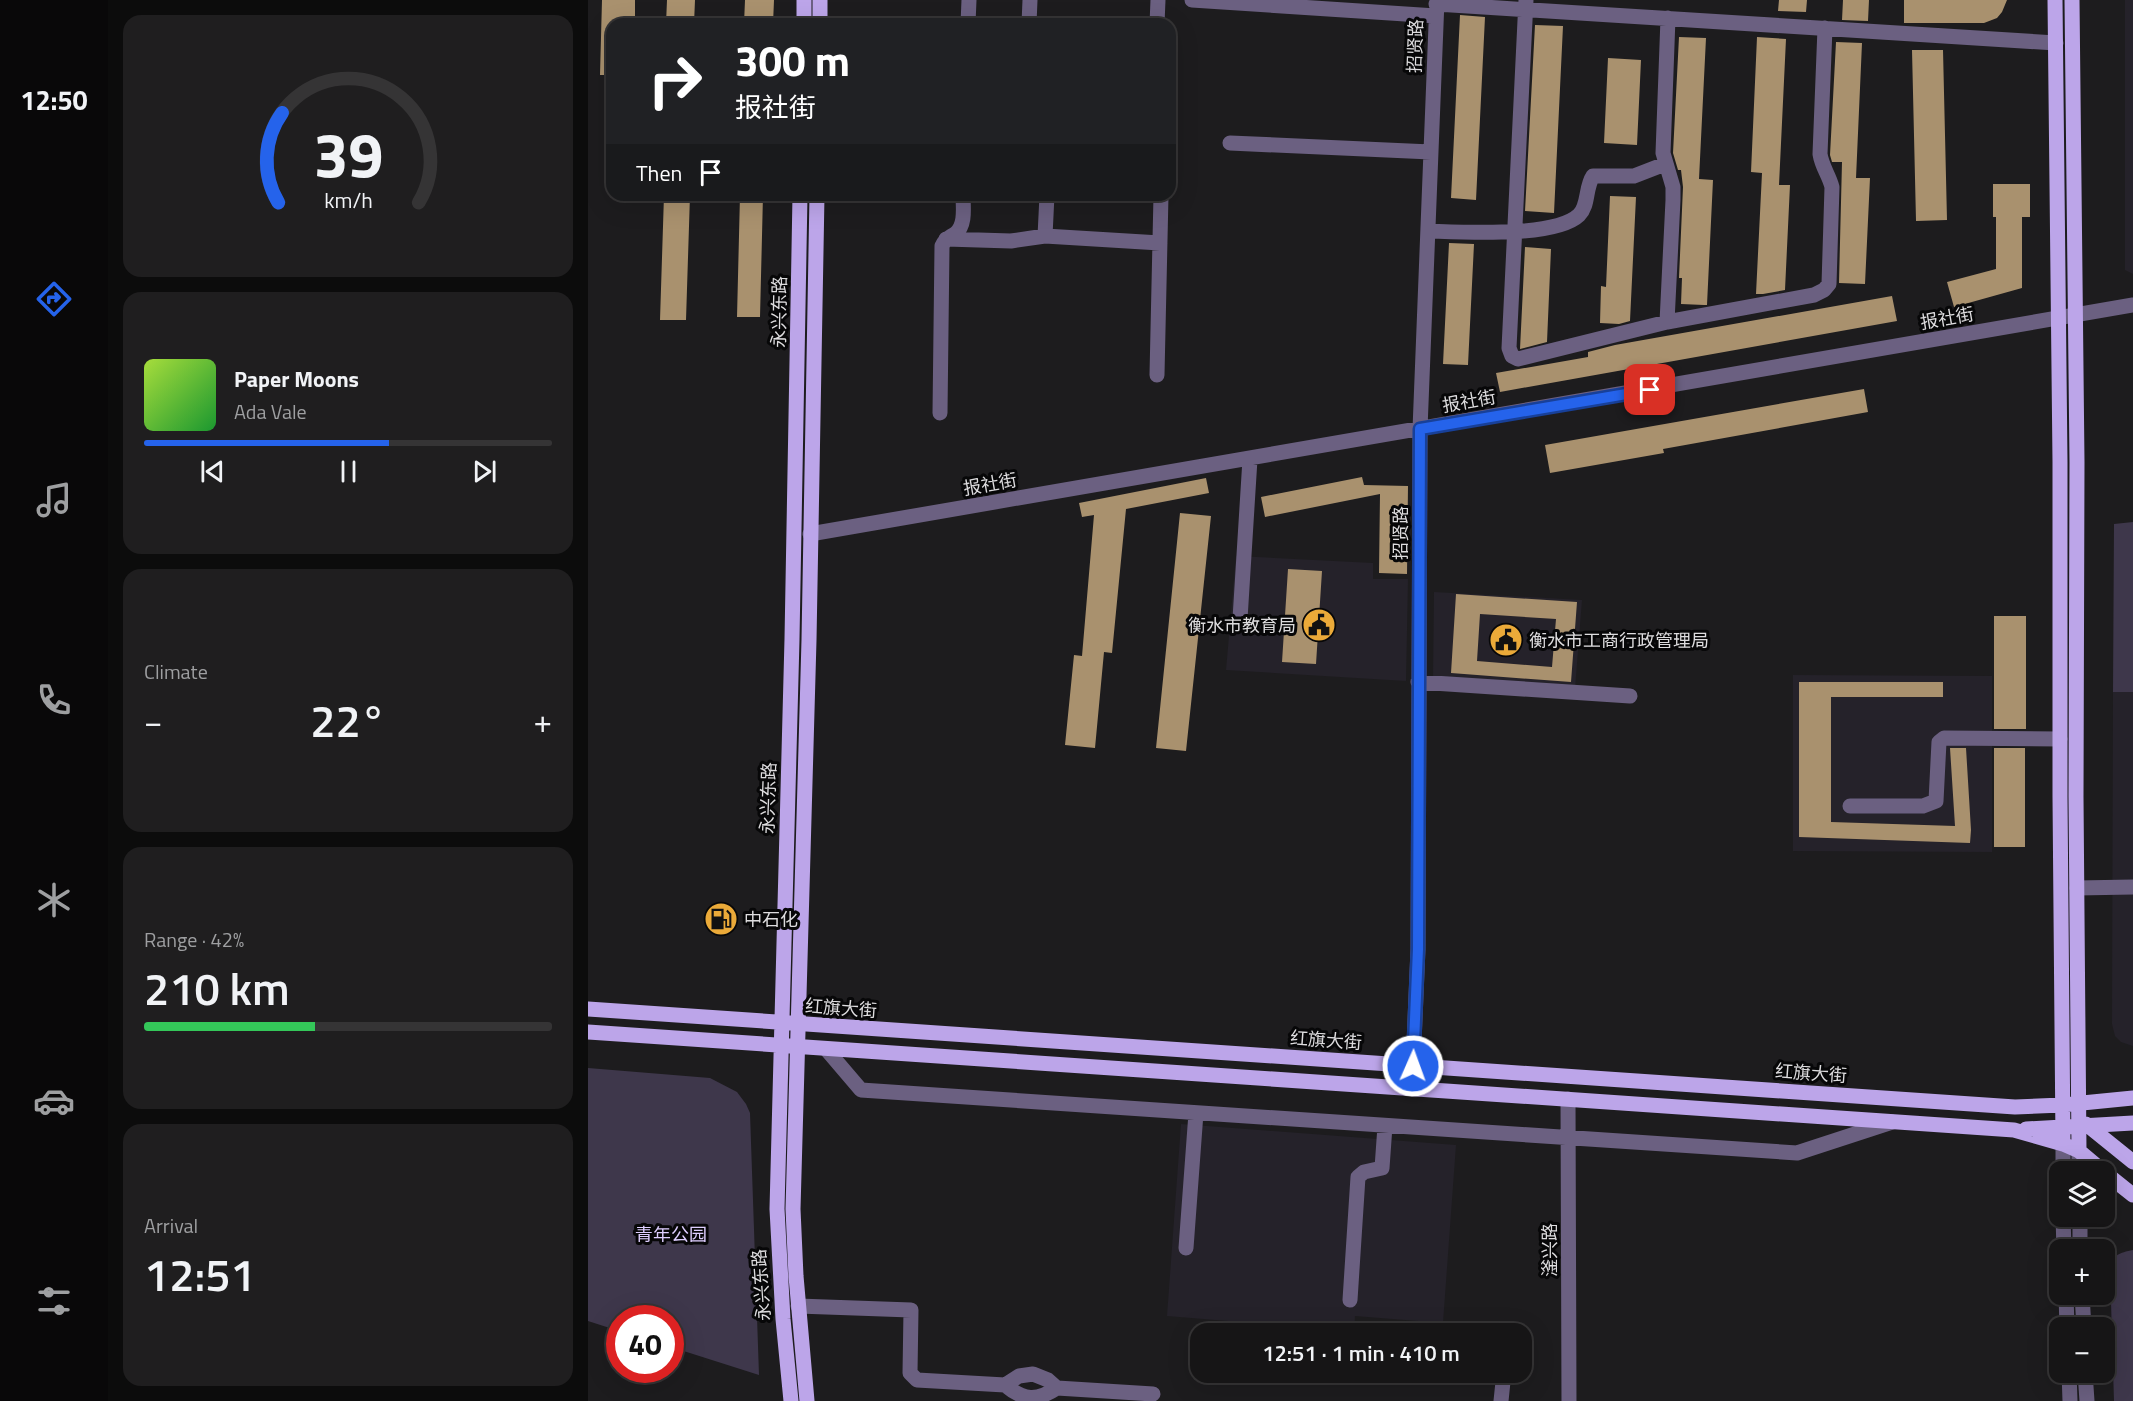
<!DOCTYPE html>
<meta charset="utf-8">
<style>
:root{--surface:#161516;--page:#1f1e1f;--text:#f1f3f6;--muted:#9e9fa1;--line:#353435;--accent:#2563eb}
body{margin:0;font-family:"Titillium Web","Noto Sans SC",sans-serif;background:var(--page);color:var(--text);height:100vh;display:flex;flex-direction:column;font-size:22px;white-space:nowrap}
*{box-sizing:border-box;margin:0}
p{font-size:20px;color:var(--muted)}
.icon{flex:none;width:33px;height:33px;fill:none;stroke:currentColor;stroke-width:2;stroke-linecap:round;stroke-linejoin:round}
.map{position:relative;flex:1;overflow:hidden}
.drawer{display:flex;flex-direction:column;gap:15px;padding:15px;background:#0c0c0c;width:480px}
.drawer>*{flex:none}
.top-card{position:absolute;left:18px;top:18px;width:570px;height:183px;border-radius:18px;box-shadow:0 6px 24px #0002,0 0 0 2px var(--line);background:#202124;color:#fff;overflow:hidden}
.buttons{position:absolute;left:1461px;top:1161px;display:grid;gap:12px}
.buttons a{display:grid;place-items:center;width:66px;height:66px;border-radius:12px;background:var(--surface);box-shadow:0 6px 24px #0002,0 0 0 2px var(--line);font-size:30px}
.speed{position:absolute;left:18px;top:1305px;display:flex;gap:12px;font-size:30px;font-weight:700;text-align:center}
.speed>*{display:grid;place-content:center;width:78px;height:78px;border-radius:50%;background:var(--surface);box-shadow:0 6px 24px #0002,0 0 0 2px var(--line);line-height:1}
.speed .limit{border:9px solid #d22;background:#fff;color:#111}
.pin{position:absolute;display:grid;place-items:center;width:51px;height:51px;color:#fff;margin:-26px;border-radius:12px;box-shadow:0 3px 9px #0006}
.me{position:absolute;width:66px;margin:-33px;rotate:2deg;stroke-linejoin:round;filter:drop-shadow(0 0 4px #0008)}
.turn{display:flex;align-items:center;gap:21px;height:126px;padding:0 30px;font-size:27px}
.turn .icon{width:78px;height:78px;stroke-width:2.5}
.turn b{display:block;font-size:42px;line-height:51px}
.then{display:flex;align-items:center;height:57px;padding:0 30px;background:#0003;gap:12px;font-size:22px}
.big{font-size:45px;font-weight:600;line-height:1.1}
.drawer .widget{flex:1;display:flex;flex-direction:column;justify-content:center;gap:9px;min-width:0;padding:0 21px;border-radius:18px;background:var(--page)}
.drawer .dial{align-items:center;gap:0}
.dial svg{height:156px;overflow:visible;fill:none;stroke:var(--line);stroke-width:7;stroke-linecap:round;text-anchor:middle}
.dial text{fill:var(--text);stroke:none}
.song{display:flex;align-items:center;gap:18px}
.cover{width:72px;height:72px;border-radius:9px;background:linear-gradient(135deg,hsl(80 70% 55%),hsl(130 70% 35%))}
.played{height:6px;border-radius:3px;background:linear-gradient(90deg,var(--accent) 60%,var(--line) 60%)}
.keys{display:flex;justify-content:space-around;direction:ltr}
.heat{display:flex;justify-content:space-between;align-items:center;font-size:33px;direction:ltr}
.charge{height:9px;border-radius:4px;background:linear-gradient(90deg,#34c759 42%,var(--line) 0)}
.trip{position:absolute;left:602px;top:1323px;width:342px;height:60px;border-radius:18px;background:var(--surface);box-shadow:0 6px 24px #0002,0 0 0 2px var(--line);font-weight:600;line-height:60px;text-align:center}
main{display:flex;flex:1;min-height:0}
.menu{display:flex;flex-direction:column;width:108px;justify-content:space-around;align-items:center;background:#090809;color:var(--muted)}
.menu .icon{width:42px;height:42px}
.menu .selected{color:var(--accent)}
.menu b{font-size:27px;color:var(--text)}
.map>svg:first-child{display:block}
</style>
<main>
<nav class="menu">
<b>12:50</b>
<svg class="icon selected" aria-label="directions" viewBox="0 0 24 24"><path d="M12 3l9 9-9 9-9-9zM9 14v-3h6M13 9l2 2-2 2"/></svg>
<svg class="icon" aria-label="music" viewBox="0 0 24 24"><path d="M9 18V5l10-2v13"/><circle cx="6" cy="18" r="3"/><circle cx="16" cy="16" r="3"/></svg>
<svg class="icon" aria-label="phone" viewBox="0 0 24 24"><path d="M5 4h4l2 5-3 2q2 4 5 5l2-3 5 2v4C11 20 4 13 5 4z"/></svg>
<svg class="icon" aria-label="climate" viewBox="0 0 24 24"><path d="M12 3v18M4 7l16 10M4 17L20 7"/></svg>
<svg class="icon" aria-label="car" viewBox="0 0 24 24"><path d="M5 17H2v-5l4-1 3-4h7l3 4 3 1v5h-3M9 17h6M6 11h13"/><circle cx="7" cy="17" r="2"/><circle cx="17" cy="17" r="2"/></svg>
<svg class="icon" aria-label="filters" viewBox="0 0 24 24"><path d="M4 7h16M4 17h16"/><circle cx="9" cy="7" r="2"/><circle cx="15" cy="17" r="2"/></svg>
</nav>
<section class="drawer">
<div class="widget dial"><svg viewBox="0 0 100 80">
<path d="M14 69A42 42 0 1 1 86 69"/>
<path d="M14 69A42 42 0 0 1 16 23" stroke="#2563eb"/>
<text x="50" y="56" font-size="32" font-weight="700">39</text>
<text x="50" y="72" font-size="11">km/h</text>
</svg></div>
<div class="widget">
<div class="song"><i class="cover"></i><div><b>Paper Moons</b><p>Ada Vale</p></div></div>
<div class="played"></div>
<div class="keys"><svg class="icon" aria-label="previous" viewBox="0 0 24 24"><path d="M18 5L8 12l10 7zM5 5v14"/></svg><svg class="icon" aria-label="pause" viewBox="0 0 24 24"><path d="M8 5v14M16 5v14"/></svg><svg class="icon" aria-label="next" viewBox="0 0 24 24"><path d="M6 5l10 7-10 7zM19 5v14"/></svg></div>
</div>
<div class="widget"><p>Climate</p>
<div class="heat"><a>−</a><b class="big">22°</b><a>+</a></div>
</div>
<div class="widget"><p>Range · 42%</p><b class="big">210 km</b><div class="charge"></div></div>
<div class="widget"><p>Arrival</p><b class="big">12:51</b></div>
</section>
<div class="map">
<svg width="1545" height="1401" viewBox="0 0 1545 1401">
<rect width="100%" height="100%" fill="#1d1c1e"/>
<!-- built -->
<path fill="#25222a" d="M1537,0H1545V274L1537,270Z
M648,556L785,563V579H820L818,681L638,670Z
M846,592L994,600L987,689L845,680Z
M1205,675L1404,676V852L1205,851Z
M1525,692H1545V1046L1533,1042L1527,1036L1524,1024Z
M593,1124L868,1145L855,1323L767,1316L766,1333L640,1334V1321L579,1316Z
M699,1373H763V1377Z"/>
<!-- green -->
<path fill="#3e374b" d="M1545,522V692H1525L1526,524Z
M0,1068L122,1078L149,1092L158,1104L162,1113L171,1375L83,1347L82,1318H32L31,1331L0,1321Z
M1545,1250V1401H1526L1522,1269C1525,1254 1531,1253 1545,1250Z"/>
<!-- building -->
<path fill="#a9916e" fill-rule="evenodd" d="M14,0H47V24H24V75H12Z
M79,0H107L106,24H78Z
M157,0H186L185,24H156Z
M1191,0H1219L1218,12L1190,11Z
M1255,0H1281L1280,21L1254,20Z
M1316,0H1419L1414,12L1409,18L1396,23H1316Z
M872,15L897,17L888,200L863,198Z
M947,25L975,26L966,213L937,211Z
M1091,37L1118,38L1111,179L1125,180L1119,305H1116L1093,304L1094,278H1091L1095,187L1093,170H1090L1085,153Z
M1169,37L1198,39L1191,185H1202L1197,290L1175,294H1168L1174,173L1163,172Z
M1248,42L1274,43L1268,178H1282L1277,284L1251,283L1254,162H1244L1242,155Z
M1324,50H1355L1359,220L1328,221Z
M1020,58L1053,60L1049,145L1016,143Z
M1405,184H1442V217H1434V288L1366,307L1359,282L1408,269V217H1405Z
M76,195H102L98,320H72Z
M152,195H175L172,317H149Z
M1022,196L1048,197L1042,321L1031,324L1012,323L1013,286L1018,287Z
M861,243L886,244L880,365L855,364Z
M937,247L963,249L959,342L932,349Z
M1304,296L1309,321L912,392L908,373L1000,357V352L1027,345Z
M1276,389L1280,412L1075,449L1076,453L962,473L957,445Z
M774,477L776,485L820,486L819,574L791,573L792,494L677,517L673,497Z
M618,478L621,493L538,509L524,653L516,652L507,748L477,745L486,655L494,656L506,515L494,517L491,503Z
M592,513L623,516L598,751L568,748Z
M700,569L734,571L728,664L694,662Z
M868,594L989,602L983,682L863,673ZM892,614L968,619L964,667L889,661Z
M1406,616H1438V729H1406Z
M1211,682H1355V697H1243V822L1367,826L1362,748H1378L1383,830L1382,843L1211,837Z
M1406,748H1437V847H1406Z"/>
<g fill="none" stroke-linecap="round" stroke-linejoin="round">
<!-- minor -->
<path stroke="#6b6081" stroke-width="15" d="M604,0L848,16
M938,0L921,348L924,356L930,359L1079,322L1226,295L1236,290L1241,284L1244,187C1241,175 1234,167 1232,154L1237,28
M848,4L1468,43
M380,24L381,0
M441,24L442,0
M569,24L570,0
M642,143L843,152
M840,231C873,232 967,238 991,215C1001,205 997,188 1005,176H1046L1077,164
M457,236L459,195
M358,239L423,241L457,236L572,243
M1079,322L1085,200V187L1075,153L1080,18
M569,375L573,195
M352,413L354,246C357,238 363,237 368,233C378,224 375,207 375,195
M222,534L1545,305
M652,619L662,459
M830,682L1042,696
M1262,806H1335L1348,801L1351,742L1356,738L1472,739
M1489,888L1545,887
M238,1049L273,1090L1209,1153L1304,1122
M825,1066L830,949L832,429L849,0
M980,1099L981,1401
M1475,1144V1172
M1491,1151V1172
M1475,1216L1476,1250
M1492,1216V1250
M598,1248L608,1113
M1478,1294L1479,1328
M1494,1294L1496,1328
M762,1300L770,1177L776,1172L794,1168L797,1126
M210,1306L323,1310L322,1373L329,1380L417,1385L431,1376L445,1374L460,1380L469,1388L565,1394
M1481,1372L1482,1401
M1497,1372L1499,1401
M417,1385C436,1401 449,1401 469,1388
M913,1401L916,1372"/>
<!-- major -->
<path stroke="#bca5e9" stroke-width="15" d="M1467,0L1472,462V797L1475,1144
M1484,0L1489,462L1488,797L1491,1151
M216,24V0
M232,24V0
M0,1009L1427,1107L1474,1105L1545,1098
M0,1032L1426,1130L1475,1144L1491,1151L1516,1172
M1498,1124L1545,1162
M1438,1129L1545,1123
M1516,1172L1545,1195
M203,1401L195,1319L189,1209L204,639L212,195
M219,1401L208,1276L205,1209L221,640L229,195"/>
</g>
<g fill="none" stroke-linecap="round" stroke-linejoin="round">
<!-- route casing -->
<g stroke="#184099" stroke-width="15">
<path id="route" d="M825,1066L830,949L832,429L1062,390"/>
</g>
<!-- route -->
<use href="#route" stroke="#2563eb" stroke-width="10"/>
</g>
<!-- icons -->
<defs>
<g id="civic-disc" transform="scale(1.725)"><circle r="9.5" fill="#ebaa39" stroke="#070708"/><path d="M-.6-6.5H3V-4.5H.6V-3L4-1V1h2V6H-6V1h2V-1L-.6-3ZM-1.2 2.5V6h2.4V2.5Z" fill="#111"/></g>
<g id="fuel-disc" transform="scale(1.725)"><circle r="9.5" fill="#ebaa39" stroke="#070708"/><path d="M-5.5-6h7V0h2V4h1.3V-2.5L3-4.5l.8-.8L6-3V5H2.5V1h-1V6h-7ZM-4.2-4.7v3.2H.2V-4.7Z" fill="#111"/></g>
</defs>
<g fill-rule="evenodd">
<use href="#civic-disc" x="731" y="625"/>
<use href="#civic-disc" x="918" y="640"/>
<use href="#fuel-disc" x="133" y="919"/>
</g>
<g text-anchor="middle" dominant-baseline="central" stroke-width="6" stroke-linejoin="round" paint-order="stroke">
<!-- street labels -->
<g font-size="18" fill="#dddcde" stroke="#070708">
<text transform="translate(827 46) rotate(-88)">招贤路</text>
<text transform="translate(191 312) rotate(-89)">永兴东路</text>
<text transform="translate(1359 318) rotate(-10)">报社街</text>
<text transform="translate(881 401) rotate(-10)">报社街</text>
<text transform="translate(402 484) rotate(-10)">报社街</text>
<text transform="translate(812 533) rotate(-90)">招贤路</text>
<text transform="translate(180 798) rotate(-88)">永兴东路</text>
<text transform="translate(253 1008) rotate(4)">红旗大街</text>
<text transform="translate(738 1040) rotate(4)">红旗大街</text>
<text transform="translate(1223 1073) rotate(4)">红旗大街</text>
<text transform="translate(961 1250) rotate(-90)">滏兴路</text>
<text transform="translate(173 1285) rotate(-94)">永兴东路</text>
</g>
<!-- poi labels -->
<g font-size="18" fill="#dddcde" stroke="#070708" text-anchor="start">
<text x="708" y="625" text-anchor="end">衡水市教育局</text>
<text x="941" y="640">衡水市工商行政管理局</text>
<text x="156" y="919">中石化</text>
</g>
<!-- park labels -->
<g font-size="18" fill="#deceff" stroke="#070708">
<text x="83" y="1234">青年公园</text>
</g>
</g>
</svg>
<div class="buttons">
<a><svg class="icon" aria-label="layers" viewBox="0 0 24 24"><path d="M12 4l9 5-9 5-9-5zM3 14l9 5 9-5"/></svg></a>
<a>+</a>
<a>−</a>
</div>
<div class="speed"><div class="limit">40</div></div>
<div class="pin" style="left:1062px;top:390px;background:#d93025"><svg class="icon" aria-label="arrive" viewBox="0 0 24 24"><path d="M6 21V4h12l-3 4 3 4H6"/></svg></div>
<svg class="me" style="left:825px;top:1066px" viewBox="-20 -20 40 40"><circle r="17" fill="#2563eb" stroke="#fff" stroke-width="3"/><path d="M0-11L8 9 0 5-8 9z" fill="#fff"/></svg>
<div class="trip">12:51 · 1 min · 410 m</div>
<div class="top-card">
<div class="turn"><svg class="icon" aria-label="right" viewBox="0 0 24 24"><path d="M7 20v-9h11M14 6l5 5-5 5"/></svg><div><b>300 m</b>报社街</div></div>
<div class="then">Then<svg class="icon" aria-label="arrive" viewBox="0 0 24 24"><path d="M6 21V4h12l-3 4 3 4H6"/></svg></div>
</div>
</div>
</main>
